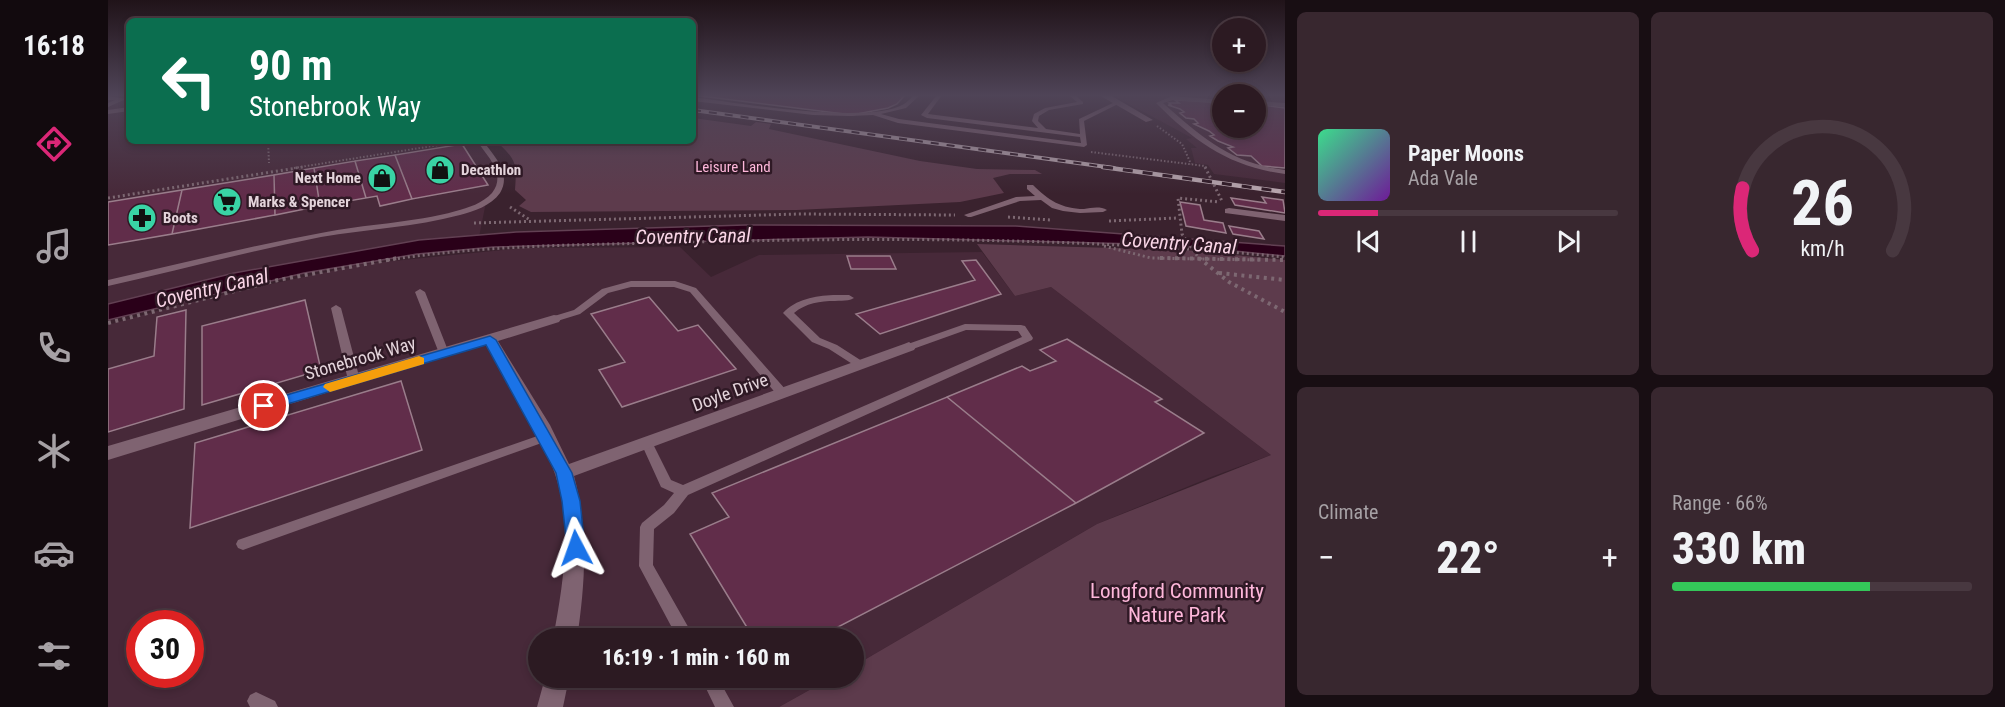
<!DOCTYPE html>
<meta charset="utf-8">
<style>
:root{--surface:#2c1a22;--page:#38272f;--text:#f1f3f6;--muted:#a6a1a5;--line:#483840;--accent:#db2777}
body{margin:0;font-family:"Roboto Condensed",sans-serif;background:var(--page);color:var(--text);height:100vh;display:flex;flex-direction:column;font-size:22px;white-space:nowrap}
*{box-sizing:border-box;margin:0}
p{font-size:20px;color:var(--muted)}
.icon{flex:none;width:33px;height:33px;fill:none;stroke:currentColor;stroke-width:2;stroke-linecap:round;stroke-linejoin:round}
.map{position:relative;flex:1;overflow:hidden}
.panel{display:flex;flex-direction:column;gap:12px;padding:12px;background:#180e13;width:720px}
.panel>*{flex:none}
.top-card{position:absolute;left:18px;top:18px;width:570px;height:126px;border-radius:9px;box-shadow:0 3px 9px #0003,0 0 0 2px var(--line);background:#0b6e4f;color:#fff;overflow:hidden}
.controls{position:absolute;left:1104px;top:18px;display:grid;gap:12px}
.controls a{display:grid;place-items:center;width:54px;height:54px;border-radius:50%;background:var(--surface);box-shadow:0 3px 9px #0003,0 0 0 2px var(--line);font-size:30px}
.speed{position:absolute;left:18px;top:610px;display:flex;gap:12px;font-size:30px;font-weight:700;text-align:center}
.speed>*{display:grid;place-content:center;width:78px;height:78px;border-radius:50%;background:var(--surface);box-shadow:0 3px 9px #0003,0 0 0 2px var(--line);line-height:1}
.speed .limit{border:9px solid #d22;background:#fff;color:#111}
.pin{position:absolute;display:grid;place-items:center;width:51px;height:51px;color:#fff;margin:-26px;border:3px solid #fff;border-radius:50%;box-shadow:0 2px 6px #0007}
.me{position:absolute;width:66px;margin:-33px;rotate:356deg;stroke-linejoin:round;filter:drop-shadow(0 0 4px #0008)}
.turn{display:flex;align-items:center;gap:21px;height:126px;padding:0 24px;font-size:27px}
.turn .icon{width:78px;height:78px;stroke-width:2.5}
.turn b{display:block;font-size:42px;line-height:51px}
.big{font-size:45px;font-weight:800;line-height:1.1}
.panel .tile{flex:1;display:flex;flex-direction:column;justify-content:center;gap:9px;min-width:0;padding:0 21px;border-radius:9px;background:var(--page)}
.panel .dial{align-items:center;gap:0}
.dial svg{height:156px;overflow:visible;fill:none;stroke:var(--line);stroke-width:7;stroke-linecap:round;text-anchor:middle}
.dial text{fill:var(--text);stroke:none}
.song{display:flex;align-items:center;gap:18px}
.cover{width:72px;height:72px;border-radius:9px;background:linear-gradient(135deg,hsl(150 70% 55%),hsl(280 70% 35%))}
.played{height:6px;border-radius:3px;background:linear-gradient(90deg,var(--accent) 20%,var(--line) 20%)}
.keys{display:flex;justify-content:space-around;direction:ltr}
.heat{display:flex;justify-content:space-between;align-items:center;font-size:33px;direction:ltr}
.charge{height:9px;border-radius:4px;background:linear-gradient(90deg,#34c759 66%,var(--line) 0)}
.panel .tiles{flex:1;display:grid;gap:12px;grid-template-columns:repeat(2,1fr)}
.trip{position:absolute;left:420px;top:628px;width:336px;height:60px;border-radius:30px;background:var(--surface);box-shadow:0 3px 9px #0003,0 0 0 2px var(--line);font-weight:800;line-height:60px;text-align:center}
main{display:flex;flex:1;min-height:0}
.dock{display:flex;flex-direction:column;width:108px;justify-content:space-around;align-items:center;background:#120a0e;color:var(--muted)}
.dock .icon{width:42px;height:42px}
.dock .selected{color:var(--accent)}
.dock b{font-size:27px;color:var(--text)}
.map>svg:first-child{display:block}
</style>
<main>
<nav class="dock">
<b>16:18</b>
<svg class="icon selected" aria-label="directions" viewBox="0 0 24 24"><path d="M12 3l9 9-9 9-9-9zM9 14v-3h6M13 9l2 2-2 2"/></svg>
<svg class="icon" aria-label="music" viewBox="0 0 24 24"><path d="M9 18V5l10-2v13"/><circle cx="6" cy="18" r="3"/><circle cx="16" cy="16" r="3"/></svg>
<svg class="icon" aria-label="phone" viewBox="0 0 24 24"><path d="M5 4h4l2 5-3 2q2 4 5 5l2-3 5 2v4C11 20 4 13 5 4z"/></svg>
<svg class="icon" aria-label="climate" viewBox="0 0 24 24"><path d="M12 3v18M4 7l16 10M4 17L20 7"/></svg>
<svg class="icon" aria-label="car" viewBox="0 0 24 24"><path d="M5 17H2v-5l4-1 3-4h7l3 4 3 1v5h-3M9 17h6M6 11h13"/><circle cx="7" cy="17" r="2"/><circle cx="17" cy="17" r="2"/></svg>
<svg class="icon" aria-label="filters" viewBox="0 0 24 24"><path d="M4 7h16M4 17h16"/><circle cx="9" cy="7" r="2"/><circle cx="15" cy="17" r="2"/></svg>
</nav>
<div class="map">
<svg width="1177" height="707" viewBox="0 0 1177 707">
<rect width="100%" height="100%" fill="#3a222e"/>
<!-- built -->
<path fill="#472939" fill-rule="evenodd" d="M0,95H21V141H372L387,159L393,184L378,202L370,242L326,245L0,311Z
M1004,95H1114V128H1148V95H1177V183L1106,174L1100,165L1087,163L1083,148H1089L1078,139L1084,138Z
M572,247L603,277L651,255L874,252L907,296L943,287L1163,455L1103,477L989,524L746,666V639H430V678H723L671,707H0V325L80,302L255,264L415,248ZM32,624H82V675H32Z"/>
<!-- green -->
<path fill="#5d3b4c" d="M585,118L643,126L648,122L663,124L661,129L812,161L869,169L927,170L934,174H902L885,178L896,193L852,202L689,210L423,212L411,206L418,200L407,190C409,162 408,160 388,141H585Z
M869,244L1076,250L1177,260V707H671L723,678H746V666L989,524L1163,455L943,287L907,296Z"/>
<!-- water -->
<path fill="#2a0019" stroke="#624053" stroke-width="1.5" d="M637,225L908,226L1177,246V256L1066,245L760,237L385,247L309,254L196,273L0,320V304L126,273L311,240L408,232Z"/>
<!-- building -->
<path fill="#612d4a" stroke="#9a7d8b" stroke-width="1.5" d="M585,95H797L789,104L780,108L744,115Z
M1067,100L1114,102V128H1148V104L1177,108V168L1154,166L1143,156L1129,155L1120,148L1125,147L1110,141L1102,136L1106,135L1101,131L1086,124L1090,123L1086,119L1078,118L1072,113L1076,112L1072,109L1060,105H1063L1061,103H1071Z
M354,144L380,185L304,199L287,155Z
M287,155L304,199L272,206L269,196L258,198L247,161Z
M247,161L258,198L212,206L206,168Z
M206,168L212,206L167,215L166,175Z
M166,175L167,215L64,234L74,190Z
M74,190L64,234L0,245V202Z
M1154,197L1175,200L1177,213L1127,205L1123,198L1158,203Z
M1072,202L1092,205L1096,220L1115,223L1118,233L1078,226Z
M1121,226L1151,231L1156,239L1125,234Z
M739,256H782L788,269H743Z
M868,260L893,294L772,334L748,314L867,280L854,261Z
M541,297L570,331L590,325L628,369L514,407L491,370L517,362L483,314Z
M197,300L213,370L94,405V326Z
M78,310L76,409L0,432V369L46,356L49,317Z
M959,339L1054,399L1047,402L1096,433L968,503L839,397L914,366L922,371L948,361L932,350Z
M293,381L314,450L82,528L87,443Z
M839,397L968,503L707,639H646L582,534L621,517L604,493Z"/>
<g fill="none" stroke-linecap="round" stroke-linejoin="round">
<!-- path-far2 -->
<path stroke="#7d6872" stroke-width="2" stroke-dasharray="1.5 2" stroke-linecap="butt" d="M1049,126L1074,144L1083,164
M160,141L161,163
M983,152L1097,166L1098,168
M186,168L356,141"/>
<!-- path-far1 -->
<path stroke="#7d6872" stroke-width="3" stroke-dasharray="2 3" stroke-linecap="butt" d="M1097,167L1114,201
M0,198L195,167
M402,207L422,220
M900,217L943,220
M1001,221L1069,218
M366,223L691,214L847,215
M996,246L1043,258L1153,260
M280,260C382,244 484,245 588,242C785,237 980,238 1177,257
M1092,260L1074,234L1070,198L1111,202"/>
<!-- path -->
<path stroke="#7d6872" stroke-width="4" stroke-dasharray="3 4.5" stroke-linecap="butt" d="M1052,258L1177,260
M1091,258L1121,282L1177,312
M1111,273L1177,280
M0,323L170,280L290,258"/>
<!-- lane -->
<path fill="#7f6371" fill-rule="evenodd" d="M806,95H812L798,108L773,114L791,119L973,143L972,137L819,118L813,115L829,95H834L820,114L930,128L924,121L926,114L937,108L969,102L961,95H967L975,102V104L941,110L931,116L930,121L938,129L972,134L971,119L1007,102L1012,103L976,121L979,145L976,147L790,123L765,115L741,116L705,115L585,101V97C628,103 761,125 796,104C799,102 803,98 806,95Z
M0,96L18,99L0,107V103L7,100H0Z
M1064,96L1114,100V104L1065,100L1055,103C1095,138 1122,163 1177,170V174C1122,167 1087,142 1048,103Z
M1148,101L1177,103V107L1148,105Z
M21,107V111L0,114V110Z
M369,141H375C386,156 404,173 392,193C383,206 366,211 352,215C307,227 259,229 213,237C142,251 71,270 0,286V280C71,264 142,246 213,233C256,224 306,223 348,211C360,208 375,203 384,193C399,174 379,156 369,141Z
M919,185H925C940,200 954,209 976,209C983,208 992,206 999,210L995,212L972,213L955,211L944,208L933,200L912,201L863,217H860L856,215L908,197L927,196L919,189Z
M523,281H567L588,288L678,390L680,393L678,396H670L582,292L566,287H523L500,293L472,314L446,322L441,319L443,317L466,310L494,289Z
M312,289L317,292L341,353L340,355L336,356L331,353L307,292Z
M725,295H741L746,298C740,302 734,300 727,301C712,301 698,303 686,313L712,338L729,345L757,363L758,365L757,367H749L721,349L704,342L675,313C688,299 707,296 725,295Z
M228,305L233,308L252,380L246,384L240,380L223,308Z
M857,324L913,325L917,326L925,338L924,340L580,495L566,513L546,529L545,565L587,639H570L531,566L532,527L534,523L556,505L566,493L553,487L533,443L535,440H543L563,480L575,485L914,337L910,331L858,330L805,349L801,350L796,347L797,345Z
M438,433L442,434L444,437L442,440L135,550L130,548L128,544L130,540Z
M593,678H610L626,707H607Z
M148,692L167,701L170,707H142L139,701L142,695Z"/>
<!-- street -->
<path fill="#7f6371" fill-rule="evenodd" d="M991,95H1002L1045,120L1038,122Z
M1121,208L1177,215V221L1117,213V209Z
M446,315L451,316L453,319L451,322L390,341L442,425L461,464L796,344L801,342L808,347L806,350L466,476C481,531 477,584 469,639H445C455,585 465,527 447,474C432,428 402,386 377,344L0,460V446Z
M437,678H461L455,707H429Z"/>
<!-- rail-far1 casing -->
<g stroke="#b9a7af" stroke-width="4">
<path id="rail-far1" d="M585,110L1006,168"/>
</g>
<!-- rail casing -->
<g stroke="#b9a7af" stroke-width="4.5">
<path id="rail" d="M995,167L1177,192"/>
</g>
<!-- rail-far1 -->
<use href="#rail-far1" stroke="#2f1925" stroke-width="2" stroke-dasharray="8" stroke-linecap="butt"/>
<!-- rail -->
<use href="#rail" stroke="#2f1925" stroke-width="3" stroke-dasharray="10" stroke-linecap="butt"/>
</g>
<!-- sky -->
<linearGradient id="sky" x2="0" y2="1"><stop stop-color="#201319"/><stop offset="0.49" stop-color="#4f4457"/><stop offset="1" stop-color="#4f4457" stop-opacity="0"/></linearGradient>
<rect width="1177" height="194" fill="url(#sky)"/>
<!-- route -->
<path fill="#1a73e8" stroke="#114b97" stroke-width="1.5" d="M382,336L388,340L464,473L472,501L477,548L474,553L468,555L461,553L459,548L454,501L448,473L378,345L156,411L149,406L151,403Z"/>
<!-- slow -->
<path fill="#f59e0b" d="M311,356L316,358V364L222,392L215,387L217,384Z"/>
<!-- icons -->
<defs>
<g id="shop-disc" transform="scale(1.5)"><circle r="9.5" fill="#39d4a5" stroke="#2f1925"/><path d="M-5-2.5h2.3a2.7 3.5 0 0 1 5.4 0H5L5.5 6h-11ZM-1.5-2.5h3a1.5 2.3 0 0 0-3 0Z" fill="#111"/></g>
<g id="supermarket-disc" transform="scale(1.5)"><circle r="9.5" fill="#39d4a5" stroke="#2f1925"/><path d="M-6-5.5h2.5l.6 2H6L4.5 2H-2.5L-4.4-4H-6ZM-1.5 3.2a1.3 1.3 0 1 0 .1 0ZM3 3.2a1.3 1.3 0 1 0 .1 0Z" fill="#111"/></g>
<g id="pharmacy-disc" transform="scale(1.5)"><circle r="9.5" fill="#39d4a5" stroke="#2f1925"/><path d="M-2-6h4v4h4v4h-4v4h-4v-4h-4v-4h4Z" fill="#111"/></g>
</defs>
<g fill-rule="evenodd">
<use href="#shop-disc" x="332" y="170"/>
<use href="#shop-disc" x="274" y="178"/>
<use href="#supermarket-disc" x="119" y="202"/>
<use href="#pharmacy-disc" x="34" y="218"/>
</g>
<g text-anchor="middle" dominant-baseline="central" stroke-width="5" stroke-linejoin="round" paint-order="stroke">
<!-- far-park labels -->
<g font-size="15" fill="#feb7da" stroke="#2f1925">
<text x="625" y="167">Leisure Land</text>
</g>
<!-- far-poi labels -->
<g font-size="15" font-weight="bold" fill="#e4d4db" stroke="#2f1925" text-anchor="start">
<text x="353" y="170">Decathlon</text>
<text x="253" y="178" text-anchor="end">Next Home</text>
<text x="140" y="202">Marks &amp; Spencer</text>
<text x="55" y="218">Boots</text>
</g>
<!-- street labels -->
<g font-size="18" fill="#e4d4db" stroke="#2f1925">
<text transform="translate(252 358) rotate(-16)">Stonebrook Way</text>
<text transform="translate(622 392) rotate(-20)">Doyle Drive</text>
</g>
<!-- water labels -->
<g font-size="20" font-style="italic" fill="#fad6e7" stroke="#2f1925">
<text transform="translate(585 236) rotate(-1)">Coventry Canal</text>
<text transform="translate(1071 243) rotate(4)">Coventry Canal</text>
<text transform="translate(104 288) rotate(-13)">Coventry Canal</text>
</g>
<!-- near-park labels -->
<g font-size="21" fill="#feb7da" stroke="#2f1925">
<text x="1069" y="591">Longford Community<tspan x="1069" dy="24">Nature Park</tspan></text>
</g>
</g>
</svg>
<div class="controls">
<a>+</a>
<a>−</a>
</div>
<div class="speed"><div class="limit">30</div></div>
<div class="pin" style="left:156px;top:406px;background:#d93025"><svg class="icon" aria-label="arrive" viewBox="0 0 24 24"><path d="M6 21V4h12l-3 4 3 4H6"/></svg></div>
<svg class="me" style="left:468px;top:548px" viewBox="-20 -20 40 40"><path d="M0-17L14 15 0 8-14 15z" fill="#1a73e8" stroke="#fff" stroke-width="4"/></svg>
<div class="trip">16:19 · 1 min · 160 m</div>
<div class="top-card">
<div class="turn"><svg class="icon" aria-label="left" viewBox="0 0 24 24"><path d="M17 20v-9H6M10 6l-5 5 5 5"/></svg><div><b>90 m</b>Stonebrook Way</div></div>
</div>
</div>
<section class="panel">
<div class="tiles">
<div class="tile">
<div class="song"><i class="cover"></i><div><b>Paper Moons</b><p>Ada Vale</p></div></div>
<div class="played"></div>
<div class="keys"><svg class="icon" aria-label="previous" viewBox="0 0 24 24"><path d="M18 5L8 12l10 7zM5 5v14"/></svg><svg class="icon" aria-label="pause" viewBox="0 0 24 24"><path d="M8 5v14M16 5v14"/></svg><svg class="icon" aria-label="next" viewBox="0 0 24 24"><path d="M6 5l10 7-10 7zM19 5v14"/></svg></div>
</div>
<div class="tile dial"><svg viewBox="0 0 100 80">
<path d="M14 69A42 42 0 1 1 86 69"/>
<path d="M14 69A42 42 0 0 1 9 37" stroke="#db2777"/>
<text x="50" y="56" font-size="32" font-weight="700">26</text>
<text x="50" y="72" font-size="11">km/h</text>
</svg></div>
<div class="tile"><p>Climate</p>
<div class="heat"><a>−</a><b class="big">22°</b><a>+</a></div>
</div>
<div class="tile"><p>Range · 66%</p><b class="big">330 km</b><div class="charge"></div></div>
</div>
</section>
</main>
